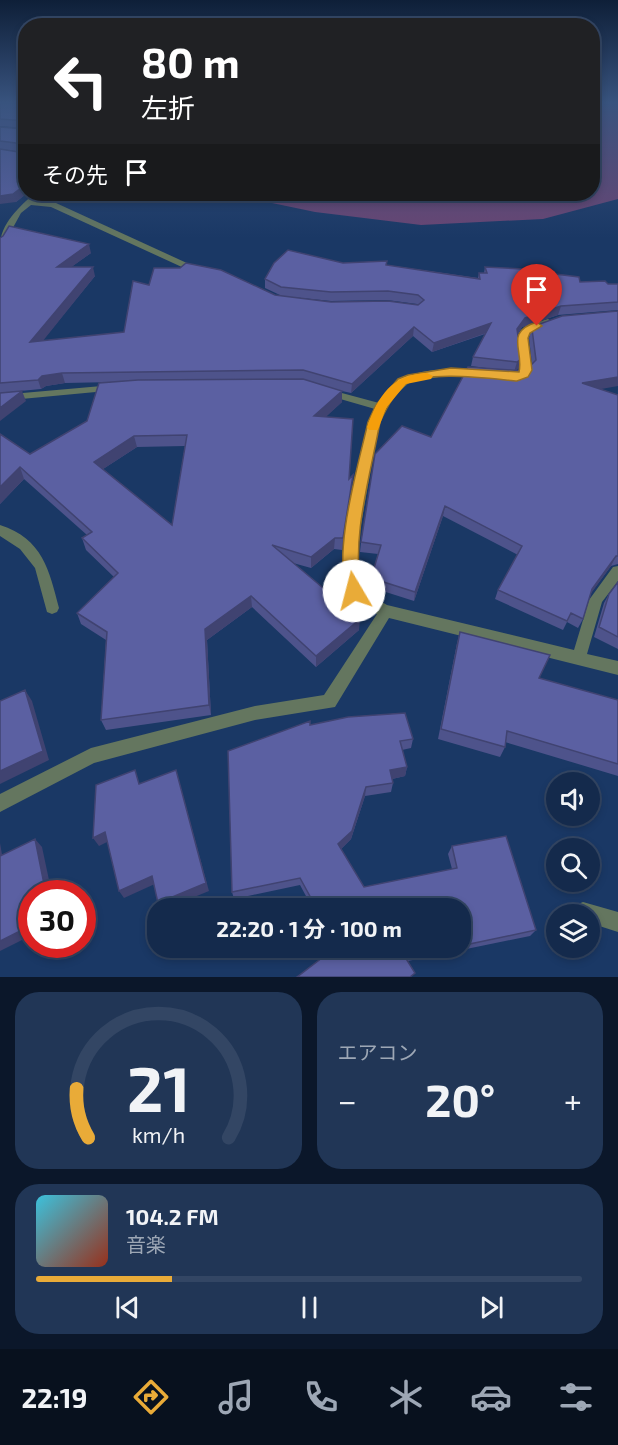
<!DOCTYPE html>
<html lang="ja">
<meta charset="utf-8">
<style>
:root{--surface:#142a4c;--page:#213656;--text:#f1f3f6;--muted:#9da7b5;--line:#334664;--accent:#e9ab38}
body{margin:0;font-family:"Exo 2","Noto Sans JP",sans-serif;background:var(--page);color:var(--text);height:100vh;display:flex;flex-direction:column;font-size:22px;white-space:nowrap}
*{box-sizing:border-box;margin:0}
p{font-size:20px;color:var(--muted)}
.icon{flex:none;width:33px;height:33px;fill:none;stroke:currentColor;stroke-width:2;stroke-linecap:round;stroke-linejoin:round}
.map{position:relative;height:977px;overflow:hidden}
.drawer{display:flex;flex-direction:column;gap:15px;padding:15px;background:#0b172a;flex:1}
.drawer>*{flex:none}
.hud{position:absolute;left:18px;top:18px;width:582px;height:183px;border-radius:24px;box-shadow:0 3px 9px #0003,0 0 0 2px var(--line);background:#202124;color:#fff;overflow:hidden}
.tools{position:absolute;left:546px;top:772px;display:grid;gap:12px}
.tools a{display:grid;place-items:center;width:54px;height:54px;border-radius:50%;background:var(--surface);box-shadow:0 3px 9px #0003,0 0 0 2px var(--line);font-size:30px}
.speed{position:absolute;left:18px;top:880px;display:flex;gap:12px;font-size:30px;font-weight:700;text-align:center}
.speed>*{display:grid;place-content:center;width:78px;height:78px;border-radius:50%;background:var(--surface);box-shadow:0 3px 9px #0003,0 0 0 2px var(--line);line-height:1}
.speed .limit{border:9px solid #d22;background:#fff;color:#111}
.pin{position:absolute;display:grid;place-items:center;width:51px;height:51px;color:#fff;margin:-62px -26px;border-radius:50% 50% 50% 0;rotate:-45deg;box-shadow:0 0 6px #0007}
.pin .icon{rotate:45deg}
.me{position:absolute;width:66px;margin:-33px;rotate:352deg;stroke-linejoin:round;filter:drop-shadow(0 0 4px #0008)}
.turn{display:flex;align-items:center;gap:21px;height:126px;padding:0 24px;font-size:27px}
.turn .icon{width:78px;height:78px;stroke-width:2.5}
.turn b{display:block;font-size:42px;line-height:51px}
.then{display:flex;align-items:center;height:57px;padding:0 24px;background:#0003;gap:12px;font-size:22px}
.big{font-size:45px;font-weight:700;line-height:1.1}
.drawer .card{flex:1;display:flex;flex-direction:column;justify-content:center;gap:9px;min-width:0;padding:0 21px;border-radius:24px;background:var(--page)}
.drawer .dial{align-items:center;gap:0}
.dial svg{height:156px;overflow:visible;fill:none;stroke:var(--line);stroke-width:7;stroke-linecap:round;text-anchor:middle}
.dial text{fill:var(--text);stroke:none}
.song{display:flex;align-items:center;gap:18px}
.cover{width:72px;height:72px;border-radius:9px;background:linear-gradient(135deg,hsl(190 70% 55%),hsl(10 70% 35%))}
.played{height:6px;border-radius:3px;background:linear-gradient(90deg,var(--accent) 25%,var(--line) 25%)}
.keys{display:flex;justify-content:space-around;direction:ltr}
.heat{display:flex;justify-content:space-between;align-items:center;font-size:33px;direction:ltr}
.drawer .tiles{flex:1;display:grid;gap:15px;grid-template-columns:1fr 1fr}
.card:last-child{grid-column:span 2}
.trip{position:absolute;left:147px;top:898px;width:324px;height:60px;border-radius:24px;background:var(--surface);box-shadow:0 3px 9px #0003,0 0 0 2px var(--line);font-weight:700;line-height:60px;text-align:center}
.menu{display:flex;height:96px;justify-content:space-around;align-items:center;background:#08111e;color:var(--muted)}
.menu .icon{width:42px;height:42px}
.menu .selected{color:var(--accent)}
.menu b{font-size:27px;color:var(--text)}
.map>svg:first-child{display:block}
</style>
<div class="map">
<svg width="618" height="977" viewBox="0 0 618 977">
<rect width="100%" height="100%" fill="#1a3865"/>
<!-- green -->
<path fill="#694573" d="M593,102H618V199L543,219L421,225L315,212L229,194H592Z"/>
<g fill="none" stroke-linecap="round" stroke-linejoin="round">
<!-- street -->
<path fill="#64765f" fill-rule="evenodd" d="M34,194H42L35,201L56,203L189,264L203,267L199,269L184,268L51,207L31,205L21,213L4,244L0,246C0,224 20,206 34,194Z
M548,319L553,322L551,324C519,337 527,337 531,370C528,378 520,381 511,379V375L520,373L521,370C517,336 512,330 548,319Z
M463,369L480,370L485,373L480,376L439,377L410,382L392,398L379,422L359,536L358,578L363,591L387,605L574,650L589,600L613,567L618,566V581L602,602L587,654L618,661V675L389,618L335,707L255,720L94,763L0,812V794L91,748L255,706L324,695L377,614C367,610 356,605 350,596C330,564 362,460 369,422L375,409L323,394L322,392L327,389L379,403C401,369 426,370 463,369Z
M113,385L117,386L118,388L117,390L0,401V395Z
M0,525C43,539 49,570 59,608L57,612L52,614L47,612L35,568L20,549L0,536Z
M583,902L618,912V932L590,923V915H575L573,912L576,905Z"/>
</g>
<!-- wall -->
<path fill="#4e538b" fill-rule="evenodd" d="M0,102H26V194L16,202L24,152L0,149V127L25,128L0,126Z
M0,238L91,253L71,267L95,276L42,341L124,332L149,285L275,295L331,302L418,305L417,304L387,300L331,301L282,296L265,288V279L343,263L387,261V265L478,278L479,273H484L485,267L547,273L580,282L608,284H618V310L558,315L522,327L518,334L519,368L516,370L525,371L532,364L529,338L532,329L600,389L618,395V564L611,566L590,594L583,619L578,628L567,622L563,630L495,599L498,590L518,555L443,516L414,601L370,587L371,578L378,554L360,552L361,542L431,437L486,368L471,366L473,357L485,334L432,352L413,336L351,393L342,391V402L325,417L352,486L342,550L334,549L311,568L293,563L359,630L316,667L252,607L207,640L211,715L106,730L101,720L106,640L81,624L77,613L114,577L86,550L82,538L87,535L24,479L0,504V434L30,454L87,421L114,382L65,383L46,386L41,389L0,393ZM185,446L172,525L103,469L137,447Z
M618,582V649L594,637L604,603L609,594Z
M460,632L539,678L618,700V776L505,742V747L500,757L438,739L457,643Z
M310,725L413,739L411,748L402,750L407,767L405,776L392,779L393,783L391,792L365,796L351,839L341,849L364,887L452,869L448,854L452,846L536,930L530,936L408,961L335,948H460V909H313L300,885L234,899L232,892Z"/>
<!-- shaded-wall -->
<path fill="#404371" d="M26,184V194L16,202L0,204V196Z
M89,244L91,253L59,276L57,267Z
M93,267L95,276L34,352L30,342Z
M561,306L558,315L522,327L515,338L517,329L525,318Z
M491,323L489,332L432,352L434,343Z
M414,327L413,336L351,393L352,384Z
M521,359L519,368L514,372L517,362Z
M62,373L65,383L46,386L41,389L38,380L42,376Z
M618,377V386L579,393L582,383Z
M22,391L26,401L0,421V408Z
M342,391V402L314,428V416Z
M134,436L137,447L97,473L94,462Z
M20,467L24,479L0,504V487Z
M353,475L352,486L342,550L343,538Z
M445,506L443,516L414,601L415,592Z
M335,538L334,549L311,568V557Z
M616,556L611,566L587,599L592,589Z
M251,596L252,607L207,640L211,715L209,705L205,629Z
M360,619L359,630L316,667V656Z
M25,690L32,701L49,760L0,784V771Z
M407,767L405,776L388,780L390,770Z
M176,770L209,891L165,909H162L158,903Z
M366,787L365,796L351,839L338,852V844Z
M105,832L111,840L99,846L93,838Z
M35,839L42,847L52,894H46Z
M0,843L4,866L0,862Z
M152,876L157,883L124,898L119,891Z
M32,925V935L0,951V941Z"/>
<!-- building -->
<path fill="#5b60a2" stroke="#404371" stroke-width="1.5" fill-rule="evenodd" d="M0,102H26V121L0,119Z
M0,127L24,129L26,127V146L24,144L0,141Z
M26,148V184L13,194L0,196V149L24,153Z
M9,226L89,244L57,267H93L30,342L124,332L133,281L149,285L154,268H180L186,263L221,270L275,295L331,302L388,301L418,305L424,300L418,295L388,291L331,292L281,287L265,279L274,263L288,250L343,263L387,261L386,265L480,279L479,273H487L485,267L545,270L547,273L579,277L580,282L605,281L608,284H618V302L561,306L525,318L517,329L521,359L517,362L473,357L491,323L434,343L414,327L352,384L303,370L62,373L42,376L38,380L0,383V238L3,236Z
M618,311V377L582,383L618,395V556H616L592,589L583,619L571,613L567,621L498,590L522,546L445,506L415,592L371,578L381,545L361,542L375,454L402,426L431,437L468,367L525,371L536,360L532,329L534,326L562,316Z
M303,379L342,391L314,416L353,419L349,479L353,475L343,538H335L311,557L272,545L360,619L316,656L251,596L205,629L209,705L101,720L107,632L77,613L118,573L82,538L92,532L20,467L0,487V434L30,454L87,421L99,383L138,380ZM187,435L172,525L94,462L134,436Z
M22,391L0,408V393Z
M618,582V637L599,627L609,594Z
M460,632L550,655L539,678L618,700V764L507,731L505,747L441,729Z
M25,690L43,751L0,771V701Z
M405,713L413,739L400,741L407,767L390,770L393,783L366,787L352,831L338,844L364,887L457,868L452,846L506,836L536,930L460,946V909H317L300,878L232,892L228,751L310,721V725L348,717Z
M135,770L139,784L176,770L206,883L158,903L152,876L119,891L105,832L93,838L96,785Z
M35,839L46,894H32V925L0,941V856Z
M335,948H449L405,957L415,973L410,977H297Z"/>
<!-- sky -->
<linearGradient id="sky" x2="0" y2="1"><stop stop-color="#0e1f38"/><stop offset="0.43" stop-color="#38537e"/><stop offset="1" stop-color="#38537e" stop-opacity="0"/></linearGradient>
<rect width="618" height="238" fill="url(#sky)"/>
<!-- route -->
<path fill="#e9ab38" stroke="#976f24" stroke-width="1.5" d="M537,322L542,326L530,333L528,338L532,370L528,377L517,381C493,379 426,370 406,384C395,392 386,409 380,422C371,473 350,541 362,591L360,596L354,598L349,596C330,559 359,463 368,422L376,405L398,379L408,375L451,368L519,372C524,350 504,332 537,322Z"/>
<!-- slow -->
<path fill="#f59e0b" d="M427,373L433,376L431,379L406,384L386,408L378,430H369L367,427C379,395 391,375 427,373Z"/>
</svg>
<div class="tools">
<a><svg class="icon" aria-label="sound" viewBox="0 0 24 24"><path d="M4 9h4l5-4v14l-5-4H4zM17 9q2 3 0 6"/></svg></a>
<a><svg class="icon" aria-label="search" viewBox="0 0 24 24"><circle cx="10" cy="10" r="6"/><path d="M15 15l6 6"/></svg></a>
<a><svg class="icon" aria-label="layers" viewBox="0 0 24 24"><path d="M12 4l9 5-9 5-9-5zM3 14l9 5 9-5"/></svg></a>
</div>
<div class="speed"><div class="limit">30</div></div>
<div class="pin" style="left:537px;top:326px;background:#d93025"><svg class="icon" aria-label="arrive" viewBox="0 0 24 24"><path d="M6 21V4h12l-3 4 3 4H6"/></svg></div>
<svg class="me" style="left:354px;top:591px" viewBox="-20 -20 40 40"><circle r="19" fill="#fff"/><path d="M0-13L10 11 0 6-10 11z" fill="#e9ab38"/></svg>
<div class="trip">22:20 · 1 分 · 100 m</div>
<div class="hud">
<div class="turn"><svg class="icon" aria-label="left" viewBox="0 0 24 24"><path d="M17 20v-9H6M10 6l-5 5 5 5"/></svg><div><b>80 m</b>左折</div></div>
<div class="then">その先<svg class="icon" aria-label="arrive" viewBox="0 0 24 24"><path d="M6 21V4h12l-3 4 3 4H6"/></svg></div>
</div>
</div>
<section class="drawer">
<div class="tiles">
<div class="card dial"><svg viewBox="0 0 100 80">
<path d="M14 69A42 42 0 1 1 86 69"/>
<path d="M14 69A42 42 0 0 1 8 44" stroke="#e9ab38"/>
<text x="50" y="56" font-size="32" font-weight="700">21</text>
<text x="50" y="72" font-size="11">km/h</text>
</svg></div>
<div class="card"><p>エアコン</p>
<div class="heat"><a>−</a><b class="big">20°</b><a>+</a></div>
</div>
<div class="card">
<div class="song"><i class="cover"></i><div><b>104.2 FM</b><p>音楽</p></div></div>
<div class="played"></div>
<div class="keys"><svg class="icon" aria-label="previous" viewBox="0 0 24 24"><path d="M18 5L8 12l10 7zM5 5v14"/></svg><svg class="icon" aria-label="pause" viewBox="0 0 24 24"><path d="M8 5v14M16 5v14"/></svg><svg class="icon" aria-label="next" viewBox="0 0 24 24"><path d="M6 5l10 7-10 7zM19 5v14"/></svg></div>
</div>
</div>
</section>
<nav class="menu">
<b>22:19</b>
<svg class="icon selected" aria-label="directions" viewBox="0 0 24 24"><path d="M12 3l9 9-9 9-9-9zM9 14v-3h6M13 9l2 2-2 2"/></svg>
<svg class="icon" aria-label="music" viewBox="0 0 24 24"><path d="M9 18V5l10-2v13"/><circle cx="6" cy="18" r="3"/><circle cx="16" cy="16" r="3"/></svg>
<svg class="icon" aria-label="phone" viewBox="0 0 24 24"><path d="M5 4h4l2 5-3 2q2 4 5 5l2-3 5 2v4C11 20 4 13 5 4z"/></svg>
<svg class="icon" aria-label="climate" viewBox="0 0 24 24"><path d="M12 3v18M4 7l16 10M4 17L20 7"/></svg>
<svg class="icon" aria-label="car" viewBox="0 0 24 24"><path d="M5 17H2v-5l4-1 3-4h7l3 4 3 1v5h-3M9 17h6M6 11h13"/><circle cx="7" cy="17" r="2"/><circle cx="17" cy="17" r="2"/></svg>
<svg class="icon" aria-label="filters" viewBox="0 0 24 24"><path d="M4 7h16M4 17h16"/><circle cx="9" cy="7" r="2"/><circle cx="15" cy="17" r="2"/></svg>
</nav>
